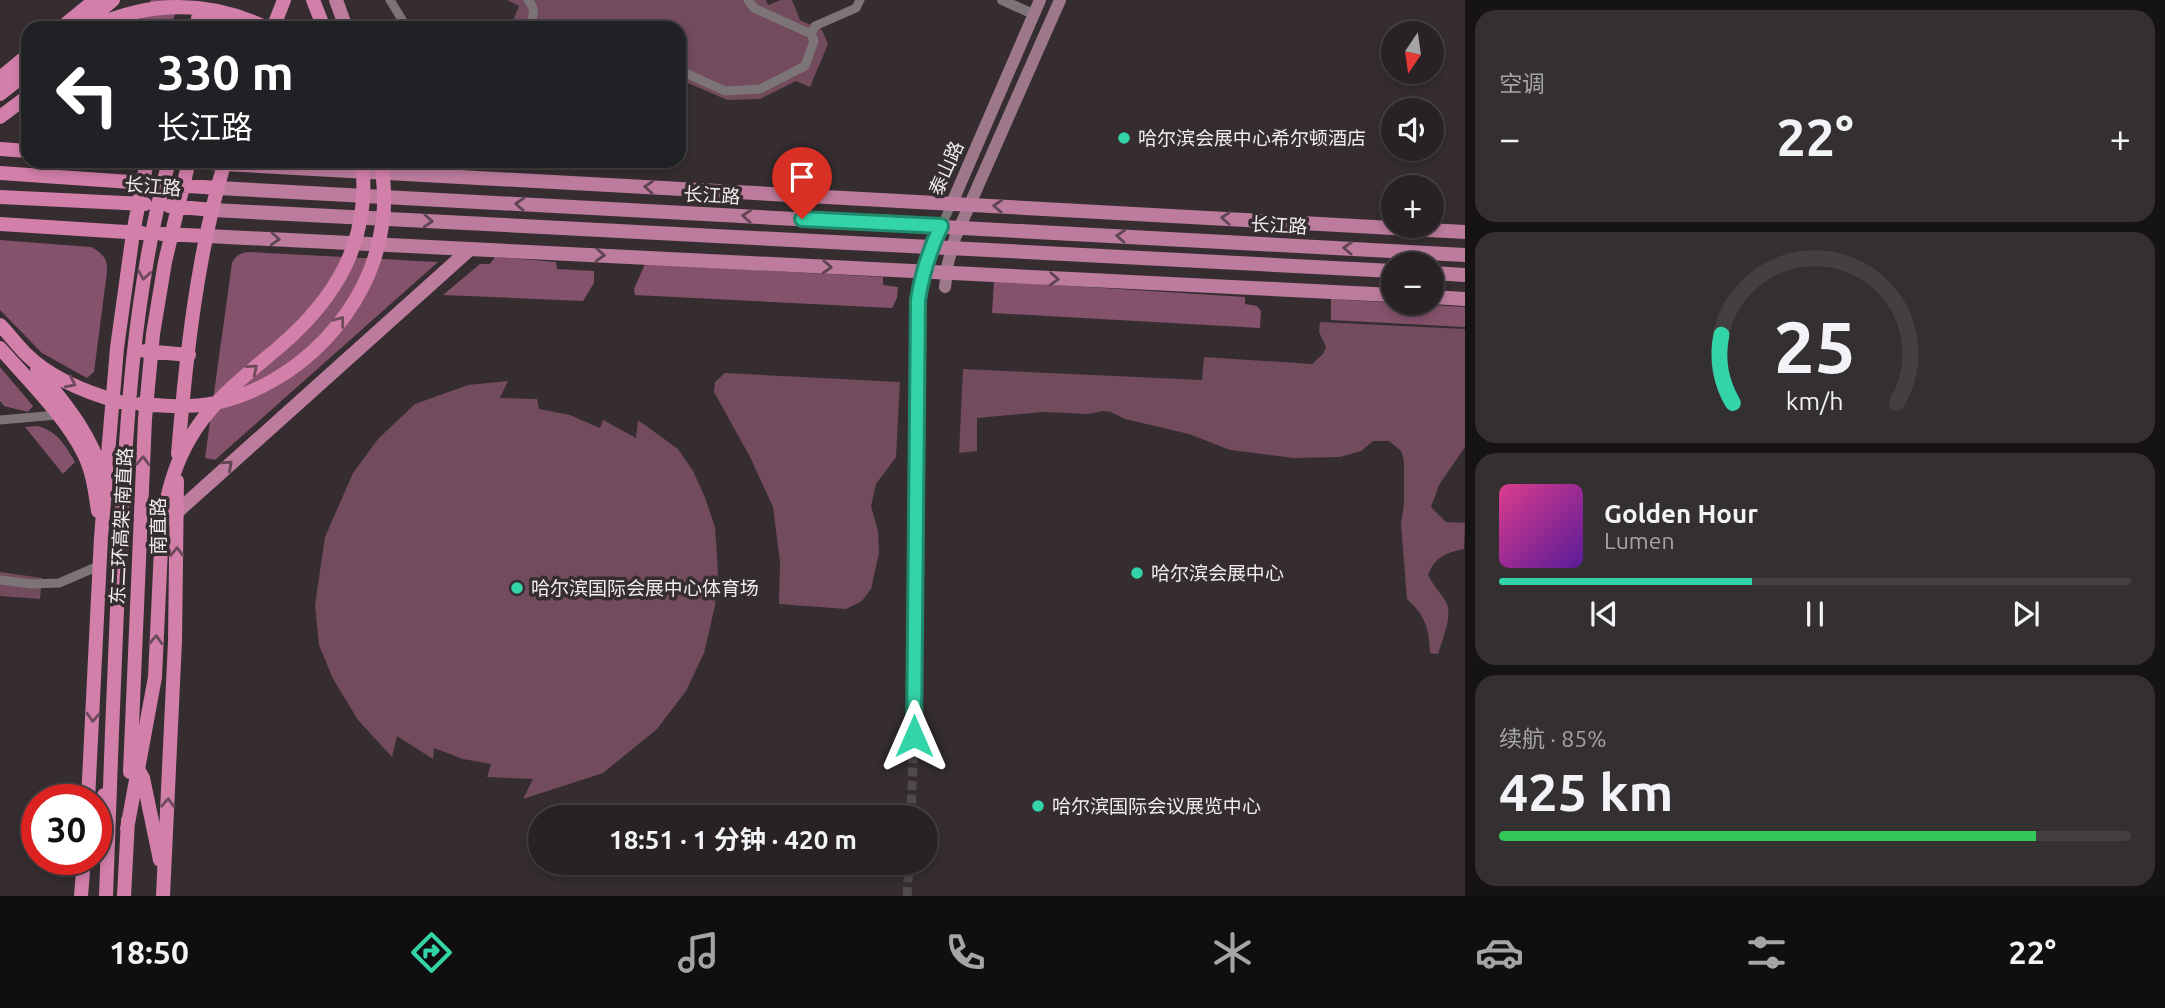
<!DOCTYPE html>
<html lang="zh">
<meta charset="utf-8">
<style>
:root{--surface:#282224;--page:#342f31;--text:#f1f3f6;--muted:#a5a4a6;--line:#443f41;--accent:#33d4a8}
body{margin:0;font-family:Ubuntu,"Noto Sans SC",sans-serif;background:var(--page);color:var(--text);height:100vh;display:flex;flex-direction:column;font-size:26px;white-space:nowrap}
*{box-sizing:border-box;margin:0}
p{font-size:23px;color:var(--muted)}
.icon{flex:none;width:38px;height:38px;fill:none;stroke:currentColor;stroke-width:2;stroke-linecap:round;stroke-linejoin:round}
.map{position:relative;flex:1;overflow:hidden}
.panel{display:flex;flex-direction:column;gap:10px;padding:10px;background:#161314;width:700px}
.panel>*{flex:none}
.top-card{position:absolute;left:21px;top:21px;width:665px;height:147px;border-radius:21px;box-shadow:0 4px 10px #0003,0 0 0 2px var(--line);background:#202124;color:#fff;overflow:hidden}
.needle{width:46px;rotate:193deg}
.fabs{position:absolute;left:1381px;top:21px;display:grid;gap:14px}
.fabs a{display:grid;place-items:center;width:63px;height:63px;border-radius:50%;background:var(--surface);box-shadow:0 4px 10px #0003,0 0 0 2px var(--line);font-size:35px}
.speed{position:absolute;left:21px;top:784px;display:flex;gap:14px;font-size:35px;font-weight:700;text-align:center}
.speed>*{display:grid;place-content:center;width:91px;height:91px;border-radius:50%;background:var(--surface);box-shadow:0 4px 10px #0003,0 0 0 2px var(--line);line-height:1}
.speed .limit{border:10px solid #d22;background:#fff;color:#111}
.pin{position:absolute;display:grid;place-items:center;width:60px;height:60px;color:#fff;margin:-72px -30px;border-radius:50% 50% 50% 0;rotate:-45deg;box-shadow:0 0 7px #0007}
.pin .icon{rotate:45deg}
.me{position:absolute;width:77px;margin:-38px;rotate:0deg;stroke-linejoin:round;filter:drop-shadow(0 0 5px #0008)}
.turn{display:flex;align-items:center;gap:24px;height:147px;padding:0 21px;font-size:32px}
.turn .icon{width:91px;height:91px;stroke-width:2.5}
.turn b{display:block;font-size:49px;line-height:60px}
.big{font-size:52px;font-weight:700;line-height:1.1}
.panel .tile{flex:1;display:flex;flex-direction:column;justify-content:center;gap:10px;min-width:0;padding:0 24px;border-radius:21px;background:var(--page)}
.panel .dial{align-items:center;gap:0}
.dial svg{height:182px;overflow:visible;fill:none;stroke:var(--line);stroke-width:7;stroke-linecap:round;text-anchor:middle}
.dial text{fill:var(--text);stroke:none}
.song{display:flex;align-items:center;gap:21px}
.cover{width:84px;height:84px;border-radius:10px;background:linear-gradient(135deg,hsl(330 70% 55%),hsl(270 70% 35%))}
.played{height:7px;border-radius:4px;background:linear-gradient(90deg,var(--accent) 40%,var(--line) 40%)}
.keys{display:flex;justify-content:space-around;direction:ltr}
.heat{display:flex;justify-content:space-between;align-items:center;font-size:38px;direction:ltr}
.charge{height:10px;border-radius:5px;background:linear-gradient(90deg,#34c759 85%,var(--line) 0)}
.trip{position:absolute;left:528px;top:805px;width:410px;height:70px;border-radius:35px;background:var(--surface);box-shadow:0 4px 10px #0003,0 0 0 2px var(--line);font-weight:700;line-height:70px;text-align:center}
.dock{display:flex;height:112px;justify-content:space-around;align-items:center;background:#100e0e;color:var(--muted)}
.dock .icon{width:49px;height:49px}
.dock .selected{color:var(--accent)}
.dock b{font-size:32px;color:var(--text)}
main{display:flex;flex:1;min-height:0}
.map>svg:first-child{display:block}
</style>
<main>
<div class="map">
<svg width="1465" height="896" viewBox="0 0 1465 896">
<rect width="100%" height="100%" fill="#352d30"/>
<!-- green -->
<path fill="#724b5d" d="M507,0H766L768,5L781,0H792L800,20L822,30L828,44L810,87L796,81L760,99L727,100L679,79V28H510L519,6Z
M1320,322L1465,329V447L1439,485L1431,507L1446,522L1465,523L1464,549C1445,553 1435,557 1428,575C1432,584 1445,598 1447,604C1452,620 1442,639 1438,654L1430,653C1429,629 1426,616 1407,599L1401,524L1404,504V461L1401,451L1389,441H1373L1361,451L1340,457L1293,458L1230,450L1189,434L1125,419L1111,412L1103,411L1088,414L1044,412L977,418V451L959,453L963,369L1202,380L1204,357L1312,364L1323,354L1326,347L1319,332Z
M725,373L900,382L896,457L876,484L871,506L878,531L879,553L871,589L862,601L846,609L779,604L780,562L773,507L750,457L714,392L715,382Z
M508,381L500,398L537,399L539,409L570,415L600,428L603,420L636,438L638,420L678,449L693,471L704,495L715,527L718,571L715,606L704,653L686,691L657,729L603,773L523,799L533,779L487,777L491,764L463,759L434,748L433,759L397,736L392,757L358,720L333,679L319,645L315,605L325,537L353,473L378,439L415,404L468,385Z
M0,572L42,578L40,599L0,596Z"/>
<!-- forest -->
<path fill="#84526b" d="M151,0H180L170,28H136Z
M0,240L91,247C102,253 108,258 107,272L94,372L87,378L42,353L0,310Z
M249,252L438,262L215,460L205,458L232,263C236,255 240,253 249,252Z
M495,257L556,262L557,269L594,271V283L583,301L443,295L480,264H490Z
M645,264L883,277V285L898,287L897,298L892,308L635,295L634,289Z
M994,281L1245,297V304L1257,306L1261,311L1260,328L992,313Z
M1331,299L1465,307V327L1331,320Z
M0,367L33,406L28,412L4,406L0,401Z
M38,426C58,432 65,445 75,462L63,474L25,427Z"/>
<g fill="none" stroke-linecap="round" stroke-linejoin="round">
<!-- minor-tunnel -->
<path stroke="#514a4c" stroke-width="9" stroke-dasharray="9 4.5" stroke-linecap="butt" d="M911,817L914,736
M907,896L909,863"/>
<!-- minor -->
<path stroke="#7d7478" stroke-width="9" d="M390,0L407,28
M528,0C537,10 533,17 529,28
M811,34L815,26L856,8L860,0
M679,70L725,91L760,89L805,66L814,41L811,34L754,8L748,0
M451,161L458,176
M0,420L57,415
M0,580L32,584L59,583L101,565
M914,736L918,300C924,264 936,237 952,203"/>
<!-- tertiary -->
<path stroke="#7d7478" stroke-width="10" d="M1002,0L1033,14"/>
<!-- secondary -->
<path stroke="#9d788a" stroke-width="12" d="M952,203L1040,0
M945,287L948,263L955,238L1060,0"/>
<!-- primary -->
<path stroke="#bd7c9d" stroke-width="14" d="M336,0L346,28
M224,164L1465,232
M218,188L1465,255
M213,210L1393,271
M207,236L1393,295
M1432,273L1465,275
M1432,297L1465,299
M178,511L470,249"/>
<!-- trunk -->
<path stroke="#d27fa9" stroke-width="14" d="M313,0L324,28
M198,18L227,28
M61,28L95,0
M80,28L113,0
M91,28C150,0 208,0 267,28
M273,28L284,0
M0,78L28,55
M0,94L28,72
M0,117L28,96
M0,149L28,151
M181,161L224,164
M0,173L218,188
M0,197L145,204
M169,206L213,210
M0,224L142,233
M162,234L207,236
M0,325C9,334 17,345 26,354C50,378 88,393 120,402
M0,348C28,380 65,416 84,454C93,472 95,492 98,511
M145,351L189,355
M37,369C65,404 90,432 103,476
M140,404C165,406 190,408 215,403C298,385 371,310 382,225C386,204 384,183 381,161
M178,454C186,356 197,255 225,161
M139,771L143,778L160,860
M130,772L145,419L153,334L165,262L189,161
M88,800L101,537L117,348L133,233L147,161
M96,824L104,795
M127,829L155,677L162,527C166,497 174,466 189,440C210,402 246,375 278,348C337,298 371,240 362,161
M81,896L84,859
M106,896C110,784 114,673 119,561C126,426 133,292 169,161
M124,896L128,820
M163,896L175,641L177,481"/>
</g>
<!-- one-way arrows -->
<defs><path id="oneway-chevron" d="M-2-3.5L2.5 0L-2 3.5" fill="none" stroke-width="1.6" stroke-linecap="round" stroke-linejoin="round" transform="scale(1.75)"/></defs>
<g stroke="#5e4551">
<use href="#oneway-chevron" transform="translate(649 187) rotate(-177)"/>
<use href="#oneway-chevron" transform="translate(520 204) rotate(-177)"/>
<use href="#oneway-chevron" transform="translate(998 206) rotate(-177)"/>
<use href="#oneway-chevron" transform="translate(747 216) rotate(-177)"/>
<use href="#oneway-chevron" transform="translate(1226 218) rotate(-177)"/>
<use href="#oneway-chevron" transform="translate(428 221) rotate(3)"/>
<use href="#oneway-chevron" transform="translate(1121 236) rotate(-177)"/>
<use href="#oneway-chevron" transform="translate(275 239) rotate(3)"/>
<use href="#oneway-chevron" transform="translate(1348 248) rotate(-177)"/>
<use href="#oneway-chevron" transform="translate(600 255) rotate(3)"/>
<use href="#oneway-chevron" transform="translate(827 267) rotate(3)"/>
<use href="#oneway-chevron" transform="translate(1054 279) rotate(3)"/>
<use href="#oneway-chevron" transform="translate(228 465) rotate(-42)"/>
</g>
<g stroke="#6c4a5a">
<use href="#oneway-chevron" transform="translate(144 275) rotate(99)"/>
<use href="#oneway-chevron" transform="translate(340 321) rotate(-53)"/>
<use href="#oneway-chevron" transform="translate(253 369) rotate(-40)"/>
<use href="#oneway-chevron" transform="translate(71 383) rotate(26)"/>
<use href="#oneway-chevron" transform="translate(143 461) rotate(-87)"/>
<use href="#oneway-chevron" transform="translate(177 552) rotate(-89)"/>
<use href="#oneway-chevron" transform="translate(156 640) rotate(-87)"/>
<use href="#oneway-chevron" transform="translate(93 717) rotate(93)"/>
<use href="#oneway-chevron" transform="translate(168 803) rotate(-87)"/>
</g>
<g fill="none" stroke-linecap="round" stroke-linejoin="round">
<!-- route casing -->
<g stroke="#218a6d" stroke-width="18">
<path id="route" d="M802,219L941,226C929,251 922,274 918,300L914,736"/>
</g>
<!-- route -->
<use href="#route" stroke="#33d4a8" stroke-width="12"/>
</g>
<!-- markers -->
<g fill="#33d4a8" stroke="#352d30" stroke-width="2.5">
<circle cx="1124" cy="138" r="7"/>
<circle cx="1137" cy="573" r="7"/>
<circle cx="517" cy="588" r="7"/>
<circle cx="1038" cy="806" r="7"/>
</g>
<g text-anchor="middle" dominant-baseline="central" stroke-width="7" stroke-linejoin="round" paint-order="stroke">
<!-- poi labels -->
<g font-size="19" fill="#f1ecee" stroke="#352d30" text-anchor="start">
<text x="1138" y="138">哈尔滨会展中心希尔顿酒店</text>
<text x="1151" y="573">哈尔滨会展中心</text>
<text x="531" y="588">哈尔滨国际会展中心体育场</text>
<text x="1052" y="806">哈尔滨国际会议展览中心</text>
</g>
<!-- street labels -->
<g font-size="19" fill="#f1ecee" stroke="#352d30">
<text transform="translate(946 168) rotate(-66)">泰山路</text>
<text transform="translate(153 186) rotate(5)">长江路</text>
<text transform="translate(712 195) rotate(3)">长江路</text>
<text transform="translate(1279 225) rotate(3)">长江路</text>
<text transform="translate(121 526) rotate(-87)">东二环高架-南直路</text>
<text transform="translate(158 526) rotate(-90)">南直路</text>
</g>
</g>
</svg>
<div class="fabs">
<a><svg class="needle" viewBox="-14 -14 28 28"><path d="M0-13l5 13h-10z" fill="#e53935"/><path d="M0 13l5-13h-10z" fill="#a5a4a6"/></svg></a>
<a><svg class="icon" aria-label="sound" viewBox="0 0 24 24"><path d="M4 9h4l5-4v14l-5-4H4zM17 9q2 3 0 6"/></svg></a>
<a>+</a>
<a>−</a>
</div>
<div class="speed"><div class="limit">30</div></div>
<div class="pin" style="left:802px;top:219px;background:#d93025"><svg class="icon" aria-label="arrive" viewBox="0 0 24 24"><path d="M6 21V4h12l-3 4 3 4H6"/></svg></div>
<svg class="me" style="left:914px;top:736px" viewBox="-20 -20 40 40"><path d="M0-17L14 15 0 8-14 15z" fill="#33d4a8" stroke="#fff" stroke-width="4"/></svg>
<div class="trip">18:51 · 1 分钟 · 420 m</div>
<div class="top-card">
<div class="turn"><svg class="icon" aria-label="left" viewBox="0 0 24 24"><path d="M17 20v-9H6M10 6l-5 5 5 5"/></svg><div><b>330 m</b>长江路</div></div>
</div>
</div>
<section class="panel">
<div class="tile"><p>空调</p>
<div class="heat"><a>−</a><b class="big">22°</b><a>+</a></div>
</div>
<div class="tile dial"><svg viewBox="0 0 100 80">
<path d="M14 69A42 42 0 1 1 86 69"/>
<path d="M14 69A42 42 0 0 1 9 39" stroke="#33d4a8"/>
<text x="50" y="56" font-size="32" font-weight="700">25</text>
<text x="50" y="72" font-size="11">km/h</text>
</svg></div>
<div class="tile">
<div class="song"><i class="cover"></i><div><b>Golden Hour</b><p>Lumen</p></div></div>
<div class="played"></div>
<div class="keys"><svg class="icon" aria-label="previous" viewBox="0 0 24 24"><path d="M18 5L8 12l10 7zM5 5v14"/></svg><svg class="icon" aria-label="pause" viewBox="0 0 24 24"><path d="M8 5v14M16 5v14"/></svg><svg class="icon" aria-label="next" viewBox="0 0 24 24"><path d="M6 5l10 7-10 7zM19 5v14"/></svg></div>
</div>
<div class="tile"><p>续航 · 85%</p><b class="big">425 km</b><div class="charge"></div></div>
</section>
</main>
<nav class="dock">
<b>18:50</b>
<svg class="icon selected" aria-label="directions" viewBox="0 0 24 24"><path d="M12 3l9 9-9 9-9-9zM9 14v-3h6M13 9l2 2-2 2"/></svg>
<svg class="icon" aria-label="music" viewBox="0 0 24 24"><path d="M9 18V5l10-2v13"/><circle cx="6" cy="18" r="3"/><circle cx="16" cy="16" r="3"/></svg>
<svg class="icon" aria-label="phone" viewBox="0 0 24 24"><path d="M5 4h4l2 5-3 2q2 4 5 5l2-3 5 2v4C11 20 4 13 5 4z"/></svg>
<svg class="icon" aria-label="climate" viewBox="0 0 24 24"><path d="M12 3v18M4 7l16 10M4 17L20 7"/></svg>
<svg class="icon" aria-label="car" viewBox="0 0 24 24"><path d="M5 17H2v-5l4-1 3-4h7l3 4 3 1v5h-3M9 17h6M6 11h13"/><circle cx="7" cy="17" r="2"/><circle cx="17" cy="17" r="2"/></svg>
<svg class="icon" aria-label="filters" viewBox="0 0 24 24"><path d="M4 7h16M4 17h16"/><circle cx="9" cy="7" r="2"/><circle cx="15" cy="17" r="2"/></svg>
<b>22°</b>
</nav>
